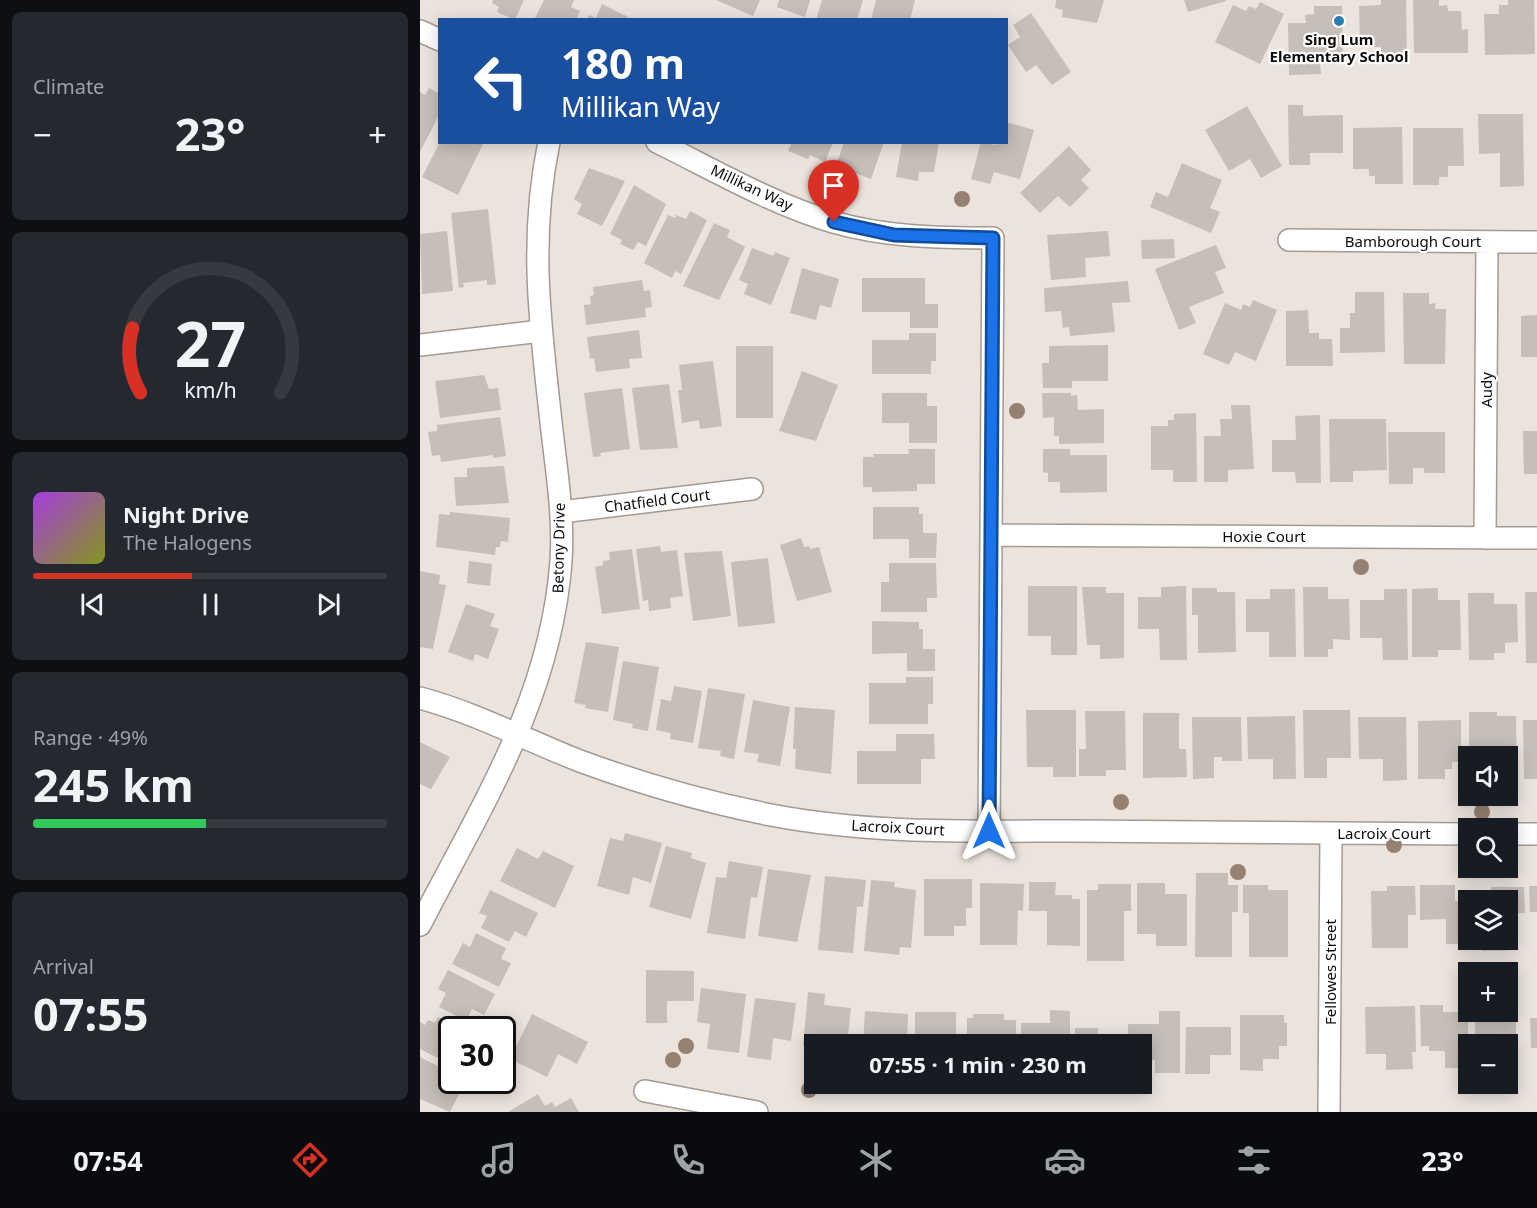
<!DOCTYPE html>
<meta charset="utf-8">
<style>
:root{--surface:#171b24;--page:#242831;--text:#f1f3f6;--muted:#9ea1a6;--line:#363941;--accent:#d93025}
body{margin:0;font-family:"Noto Sans",sans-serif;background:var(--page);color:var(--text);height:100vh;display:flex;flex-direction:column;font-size:22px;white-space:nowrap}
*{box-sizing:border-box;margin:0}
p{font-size:20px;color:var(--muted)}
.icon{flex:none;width:33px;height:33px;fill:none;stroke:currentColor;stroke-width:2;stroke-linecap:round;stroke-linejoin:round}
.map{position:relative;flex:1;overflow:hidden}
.side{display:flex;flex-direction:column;gap:12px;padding:12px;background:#0d0f14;width:420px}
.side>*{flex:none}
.hud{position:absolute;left:18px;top:18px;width:570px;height:126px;border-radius:0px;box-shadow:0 3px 15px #0003;background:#1a4fa0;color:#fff;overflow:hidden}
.tools{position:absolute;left:1038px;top:746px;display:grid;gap:12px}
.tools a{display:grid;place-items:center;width:60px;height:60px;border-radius:0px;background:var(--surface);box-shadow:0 3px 15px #0003;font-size:30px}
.speed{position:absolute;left:18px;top:1016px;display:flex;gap:12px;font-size:30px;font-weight:700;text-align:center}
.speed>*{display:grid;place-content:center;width:78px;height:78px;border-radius:50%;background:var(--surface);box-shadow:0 3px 15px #0003;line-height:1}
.speed .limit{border:3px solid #111;border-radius:9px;background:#fff;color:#111}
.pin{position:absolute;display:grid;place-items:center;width:51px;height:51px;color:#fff;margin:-62px -26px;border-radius:50% 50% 50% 0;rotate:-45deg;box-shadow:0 0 6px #0007}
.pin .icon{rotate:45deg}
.me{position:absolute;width:66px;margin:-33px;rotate:0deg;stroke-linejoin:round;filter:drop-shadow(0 0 4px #0008)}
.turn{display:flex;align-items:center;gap:21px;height:126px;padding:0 24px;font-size:27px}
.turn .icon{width:78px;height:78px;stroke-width:2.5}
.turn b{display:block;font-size:42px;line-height:51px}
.big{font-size:45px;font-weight:700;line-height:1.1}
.side .card{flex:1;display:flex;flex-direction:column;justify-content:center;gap:9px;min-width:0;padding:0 21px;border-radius:9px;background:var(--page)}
.side .dial{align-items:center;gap:0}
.dial svg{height:156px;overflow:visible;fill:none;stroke:var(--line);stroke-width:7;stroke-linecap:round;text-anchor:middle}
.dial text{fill:var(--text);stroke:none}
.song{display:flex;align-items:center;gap:18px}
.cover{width:72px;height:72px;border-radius:9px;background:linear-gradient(135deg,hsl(280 70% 55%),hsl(70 70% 35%))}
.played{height:6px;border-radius:3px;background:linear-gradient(90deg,var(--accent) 45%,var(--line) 45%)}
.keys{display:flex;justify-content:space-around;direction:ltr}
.heat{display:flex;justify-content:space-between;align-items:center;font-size:33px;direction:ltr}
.charge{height:9px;border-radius:4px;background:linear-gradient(90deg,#34c759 49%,var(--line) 0)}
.trip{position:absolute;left:384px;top:1034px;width:348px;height:60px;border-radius:0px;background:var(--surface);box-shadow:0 3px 15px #0003;font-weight:700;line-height:60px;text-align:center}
.menu{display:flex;height:96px;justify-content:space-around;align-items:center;background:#090b0e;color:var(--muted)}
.menu .icon{width:42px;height:42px}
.menu .on{color:var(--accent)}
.menu b{font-size:27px;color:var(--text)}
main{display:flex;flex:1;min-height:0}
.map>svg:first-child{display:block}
</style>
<main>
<section class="side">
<div class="card"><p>Climate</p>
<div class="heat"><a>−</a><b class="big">23°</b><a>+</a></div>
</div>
<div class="card dial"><svg viewBox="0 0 100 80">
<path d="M14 69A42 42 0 1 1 86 69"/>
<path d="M14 69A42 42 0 0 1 10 36" stroke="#d93025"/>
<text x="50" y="56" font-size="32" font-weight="700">27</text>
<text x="50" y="72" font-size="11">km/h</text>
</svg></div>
<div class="card">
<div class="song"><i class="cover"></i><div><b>Night Drive</b><p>The Halogens</p></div></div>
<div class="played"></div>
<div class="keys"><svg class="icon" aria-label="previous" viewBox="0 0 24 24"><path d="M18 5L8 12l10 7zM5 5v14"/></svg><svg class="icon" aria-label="pause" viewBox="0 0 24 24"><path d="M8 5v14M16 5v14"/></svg><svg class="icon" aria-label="next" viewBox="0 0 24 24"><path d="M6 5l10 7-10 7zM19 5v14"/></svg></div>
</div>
<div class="card"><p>Range · 49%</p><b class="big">245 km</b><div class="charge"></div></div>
<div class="card"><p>Arrival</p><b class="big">07:55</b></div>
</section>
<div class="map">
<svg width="1117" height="1112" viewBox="0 0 1117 1112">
<rect width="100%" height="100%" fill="#ece3dc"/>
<!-- building -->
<path fill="#c7beb7" d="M73,0H104L95,20L77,12L79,7L72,3Z
M124,0H154L151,7L160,11L156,20H114Z
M296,0H340L333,16Z
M359,0H390L385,17L357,7Z
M402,0H443L437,20H396Z
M456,0H495L490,20H451Z
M636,0H684L677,23L642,17L643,10L635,8Z
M764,0H806V1L768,12Z
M961,0H986L987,62H961V47H940L939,6L961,5Z
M993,0H1019V6L1027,5L1028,11H1041L1042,30L1048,29V53H994Z
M1088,0H1114L1115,54L1065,55L1064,14H1079V5H1088Z
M840,2L864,14L840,64L795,42L813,5L826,11L829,6L836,9Z
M182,4L208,17L207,20H167L169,15L176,18Z
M894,6H922L923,62H900L901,74L869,75L868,23H886L885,15L894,14Z
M611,13L651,72L632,85L616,65L606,72L588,45L600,37L593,25Z
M9,88L20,94V113L0,152V92L5,95Z
M868,105H883V116L923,115V153H890V165H869Z
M827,106L862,166L841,178L830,159L809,171L785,130Z
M1058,114H1103L1104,186L1080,187V153L1059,154Z
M586,122L614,130L600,179L574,172L570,184L551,179L561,142L576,145L577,142H586Z
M982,127L983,184H955V176H949V169H933V128Z
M993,128H1043L1044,166H1028V177H1019V185H993Z
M20,142H64L38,195L2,177Z
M372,142H413L405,162L390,155L388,159L368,151Z
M424,142H464L451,179L416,166Z
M482,142H519L514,172H499L498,181L476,177Z
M649,146L671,170L661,180L669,188L650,207L638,196L620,213L600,193Z
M762,163L802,180L790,208L800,212L791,233L730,207L736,192L748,197Z
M169,168L205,181L182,226L157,214L162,204L154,199Z
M214,185L246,204L226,246L218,242L213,250L200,244L202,240L190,234Z
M68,209L76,284L67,285V280L43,283L44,287L39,288L31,213Z
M270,211L287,220L261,274L255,271L252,278L224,263L248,215L255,218L256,215L266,219Z
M294,223L310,230L307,237L325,247L299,300L263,286Z
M27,231L33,291L2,294L0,234Z
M688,231L690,256L665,258L666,277L631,280L627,235Z
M754,239L755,258L722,259L721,240Z
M796,245L806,268L795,272L804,293L769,307L776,323L759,330L735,269Z
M332,248L353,256L355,252L370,258L351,305L324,294L328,284L319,280Z
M382,268L419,279L411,308L400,305L396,320L370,313Z
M442,278H505V304H518V328H490V312H442Z
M222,280L224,291L230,290L232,307L225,308L226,317L166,325L164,305L171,304L170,296L174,295L173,287Z
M708,281L710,302L692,303L695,332L650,336L649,327L643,328L641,311L625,312L624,288Z
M935,292H964L965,352L920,353V328H930V313H935Z
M983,293H1009V304L1016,303L1015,309H1026L1025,364H984Z
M833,300L857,310L836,361L815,352L809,365L783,354L805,303L821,310L823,304L830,307Z
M888,310L889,333H899V339H912L913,366H866V311Z
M1117,315V357H1101V316Z
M219,330L222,358L209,359L210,368L176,372L174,358L170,359L167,337Z
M489,333H516V361H511V374H452V340H489Z
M688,345V381H652V388H623L622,363H629V346Z
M316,346H353V418H316Z
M293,361L302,426L280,429L279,420L262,423L258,390H262L259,365Z
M382,371L418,385L396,441L359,431Z
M64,375L69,389L78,388L81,410L20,418L15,381Z
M249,384L258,448L220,450L212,388Z
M202,388L210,449L180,453L181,456L173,457L164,393Z
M462,393H507V406H517V443H489V423H462Z
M622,393H651V396L657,395L658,410L684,409V443L639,444V436H634V417L623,418Z
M811,405H830L834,469L808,470V482H784V436H801L800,419H812Z
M776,413L777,482H753V470H731V426H748V420H754V414Z
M900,415L901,483H876L875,472H852V440H876L875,416Z
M80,417L86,456L73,458V455L21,462L20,455L12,456L8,432L17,431V425Z
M909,419H966L967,470L933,471V482H910Z
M1103,431H1117V474H1104Z
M968,432H1025V473H1004V468H993V484H969Z
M488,449H515V484H497V491L452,492V487H443V457H454L453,454H489Z
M623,449H650V455H687V492L640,493V482H628V473L623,472Z
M84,466L89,503L36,506L34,477H47V468Z
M453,507H499V514H503V533H517L516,558H489V539H453Z
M30,512L90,518L88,542L81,541L80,547H76L75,555L16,547L19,514L30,515Z
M381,538L384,547L389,546L390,549L399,547L412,592L377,601L360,545Z
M240,546L241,552L257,550L263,596L250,598L251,608L229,611L228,600L223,601L216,549Z
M212,549L220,609L182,614L175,567L183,565V561L190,560L189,552Z
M302,551L311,616L273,621L264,553Z
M348,558L355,623L318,627L311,562Z
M49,561L72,564L70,586L47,583Z
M469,563H516L517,598H507V612H461V582H469Z
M0,571L20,575L19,584L26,585L13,649L0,647Z
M608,586H657V655H631V636H608Z
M766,586L767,660H740L739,629H718V597H741V587Z
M662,587H686V593H704V658L680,659V645H667Z
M883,587H908V599H929L930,640L913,639V649H908V657H884Z
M772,588H797V592H815L816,652L778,653V615H772Z
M1018,588V600H1040L1041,650H1018V657H992V589Z
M850,589H875L876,657H849V632H826V599H850Z
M964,589H987L988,660H963L962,638H940V600H964Z
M1105,592H1117V663H1106Z
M1048,593H1074V604H1097L1098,642L1085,643V653H1074V660H1049Z
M46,604L75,614L70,626L79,629L68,659L55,654L53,661L28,652Z
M452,621L499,622V629H503V649H515V671H487V653L452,654Z
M166,642L199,647L188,712L165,708L166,705L154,703Z
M203,661L239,667L228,731L212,728L213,724L193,720Z
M486,677H513V704H508V724H449V683H486Z
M254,686L282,691L273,743L250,739L251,733L236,730L241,699L251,701Z
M288,688L325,694L314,759L300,756L301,751L278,748Z
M333,700L370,707L360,766L337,762L339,754L324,752Z
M375,707L415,710L411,774L375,769L376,749H373Z
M606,710H656V777H633V767H607Z
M883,710H930L931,758H907V778H884Z
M665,711H705L706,770H686V776H659V749H666Z
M1049,712H1077V716H1096L1097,780H1088V756H1059V752H1049Z
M723,713H759V749H766L767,777L723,778Z
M875,716L876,779H853V759H828L827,717Z
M772,717H821L822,761H802V757H794V778L773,779Z
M938,717H986L987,780L963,781V759H939Z
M1041,720V762H1032V769H1025V779H998V721Z
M1103,720H1117V779H1104Z
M476,734H514L515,759H501V784H437V751H476Z
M0,742L30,757L11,789L0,784Z
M205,833L242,843L231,883L213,877L209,895L177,886L190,838L203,841Z
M246,846L272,853L271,858L286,863L271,919L229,907Z
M97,848L118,859L123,851L154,866L135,908L80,881Z
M309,861L343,867L337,898L331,897L325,939L287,933L296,877L306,878Z
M348,869L391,875L377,942L338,936Z
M776,873H808V885H818V912H812V957H775Z
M405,876L446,880L443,907L437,906L433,953L398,950Z
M504,879H552V908H546V926H534V936H504Z
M451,880L475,882L474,887L496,890L491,948L480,947L479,955L444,951Z
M609,882H636L635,895H652V899H660V946L627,945V911H609Z
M560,883L604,884L603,911L598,910L597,945H560Z
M717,883H745V894H767V946H736V934H717Z
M678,884H711V911H704V961H667V890H678Z
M823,885H848V890H868V957H829V913H823Z
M1000,885H1035V901H1048V944H1026V919L1000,920Z
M967,886H995L996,915H988V948H952L951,891H967Z
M1109,886H1117V912H1110Z
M1071,887H1104L1105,913H1097L1098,950L1062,951V939H1088V900H1061V893H1071Z
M70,890L118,913L106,937L95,931L89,942L61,928L67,916L59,913Z
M56,933L86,948L81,959L91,963L79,987L32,964L43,943L50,947Z
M28,970L75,994L64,1015L52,1009L46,1021L19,1007L26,993L18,989Z
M226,970L274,971V1001H247V1023H226Z
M281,988L326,994L319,1053L287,1049L290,1024L277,1022Z
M388,992L405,994L404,1005L431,1008L427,1044L383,1045Z
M335,998L376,1003L371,1041L353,1038L351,1060L327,1057Z
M1000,1005H1023V1012H1048V1068H1025V1051H1009V1046H1001Z
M995,1006L996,1052H992L993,1069L966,1070V1054H946L945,1007Z
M630,1010L650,1011V1044H601V1023H630Z
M445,1011L488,1014L487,1044H443Z
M739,1011H760V1073H735V1060H722V1044H708V1024H739Z
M495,1012H536V1044H503V1036L495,1037Z
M1055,1013H1096V1048H1088V1044H1055Z
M112,1014L168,1042L157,1064L138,1054L127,1077L90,1059Z
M553,1014H584V1020H596V1044H547V1018H553Z
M820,1015H864V1023H867V1046H859V1059H843V1071L820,1070Z
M18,1017L42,1029H32V1065L0,1049V1022L5,1025L8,1020L15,1023Z
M1110,1018H1117V1048H1111Z
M766,1027H811V1055H790V1074H765Z
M655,1028H678V1038H700V1044H655Z
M0,1057L32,1073V1080H46L30,1112L0,1099Z
M118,1094L125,1106L132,1102L135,1107L151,1098L159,1112H88Z"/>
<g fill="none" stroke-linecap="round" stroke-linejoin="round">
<!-- street casing -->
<g stroke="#a39a94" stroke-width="24">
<path id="street" d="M0,31L20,40
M237,142C294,170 352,204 413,222C465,237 519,238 573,238L569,831
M869,240L1117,242
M0,345L121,331
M141,512L332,489
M571,535L1117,538
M1065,538L1067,242
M0,698C56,713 106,740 160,761C222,784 286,802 351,815C449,834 551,831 651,831C783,832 916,833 1048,834
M1088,834H1117
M0,925C61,806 131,699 141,561C144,518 137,474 132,431C121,330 108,243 129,142
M225,1091L337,1112
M909,1112L911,833"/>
</g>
<!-- street -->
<use href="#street" stroke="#fff" stroke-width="21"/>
</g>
<!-- trees -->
<g fill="#958171">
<circle cx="542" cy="199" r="8"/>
<circle cx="597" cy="411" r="8"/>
<circle cx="941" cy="567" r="8"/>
<circle cx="701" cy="802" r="8"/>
<circle cx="1062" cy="812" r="8"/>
<circle cx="974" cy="845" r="8"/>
<circle cx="818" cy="872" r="8"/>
<circle cx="266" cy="1046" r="8"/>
<circle cx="253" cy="1060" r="8"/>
<circle cx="389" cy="1090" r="8"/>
</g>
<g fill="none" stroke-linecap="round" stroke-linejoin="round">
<!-- route casing -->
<g stroke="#114b97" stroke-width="15">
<path id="route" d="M414,222L474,235L573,238L569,831"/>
</g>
<!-- route -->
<use href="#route" stroke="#1a73e8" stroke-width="10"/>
</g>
<!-- markers -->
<circle fill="#287eae" stroke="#fff" stroke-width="2" cx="919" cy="21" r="6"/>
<g text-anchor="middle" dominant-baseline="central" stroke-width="4.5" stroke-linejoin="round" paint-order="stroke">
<!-- poi labels -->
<g font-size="15" font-weight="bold" fill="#0e0b09" stroke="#fff">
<text x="919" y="39">Sing Lum<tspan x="919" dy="17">Elementary School</tspan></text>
</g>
<!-- street labels -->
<g font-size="15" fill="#0e0b09" stroke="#fff">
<text transform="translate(332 187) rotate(25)">Millikan Way</text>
<text x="993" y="241">Bamborough Court</text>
<text transform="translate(1066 390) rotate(-90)">Audy</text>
<text transform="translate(237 500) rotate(-7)">Chatfield Court</text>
<text x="844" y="536">Hoxie Court</text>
<text transform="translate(138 548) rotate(-89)">Betony Drive</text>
<text transform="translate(478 827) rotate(3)">Lacroix Court</text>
<text x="964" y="833">Lacroix Court</text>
<text transform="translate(910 972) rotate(-90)">Fellowes Street</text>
</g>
</g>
</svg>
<div class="tools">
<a><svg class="icon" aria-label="sound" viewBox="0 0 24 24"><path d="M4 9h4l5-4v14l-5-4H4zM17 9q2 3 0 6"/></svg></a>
<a><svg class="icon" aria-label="search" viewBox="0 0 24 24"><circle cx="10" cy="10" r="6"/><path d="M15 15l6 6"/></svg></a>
<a><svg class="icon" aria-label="layers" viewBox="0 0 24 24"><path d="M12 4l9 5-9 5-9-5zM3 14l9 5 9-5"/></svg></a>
<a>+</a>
<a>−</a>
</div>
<div class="speed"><div class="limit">30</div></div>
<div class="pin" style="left:414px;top:222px;background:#d93025"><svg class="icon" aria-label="arrive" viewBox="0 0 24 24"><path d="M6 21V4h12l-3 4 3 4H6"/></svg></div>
<svg class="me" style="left:569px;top:831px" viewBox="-20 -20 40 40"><path d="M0-17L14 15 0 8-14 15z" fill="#1a73e8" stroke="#fff" stroke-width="4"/></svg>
<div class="trip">07:55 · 1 min · 230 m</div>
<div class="hud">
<div class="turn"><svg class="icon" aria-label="left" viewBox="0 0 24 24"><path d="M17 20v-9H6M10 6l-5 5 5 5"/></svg><div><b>180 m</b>Millikan Way</div></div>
</div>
</div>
</main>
<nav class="menu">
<b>07:54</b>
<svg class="icon on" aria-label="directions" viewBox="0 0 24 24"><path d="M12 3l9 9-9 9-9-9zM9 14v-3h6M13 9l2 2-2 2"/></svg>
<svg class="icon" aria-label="music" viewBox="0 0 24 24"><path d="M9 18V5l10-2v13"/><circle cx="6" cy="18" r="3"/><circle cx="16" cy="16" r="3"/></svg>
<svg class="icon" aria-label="phone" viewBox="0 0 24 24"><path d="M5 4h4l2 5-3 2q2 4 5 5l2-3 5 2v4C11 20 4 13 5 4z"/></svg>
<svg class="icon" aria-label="climate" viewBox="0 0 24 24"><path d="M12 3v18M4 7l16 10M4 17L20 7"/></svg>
<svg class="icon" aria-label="car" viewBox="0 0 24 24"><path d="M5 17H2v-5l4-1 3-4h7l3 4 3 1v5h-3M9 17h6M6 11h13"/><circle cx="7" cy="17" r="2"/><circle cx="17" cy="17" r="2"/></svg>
<svg class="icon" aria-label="filters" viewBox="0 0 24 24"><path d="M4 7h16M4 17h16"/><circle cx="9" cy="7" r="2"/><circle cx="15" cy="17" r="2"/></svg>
<b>23°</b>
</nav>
